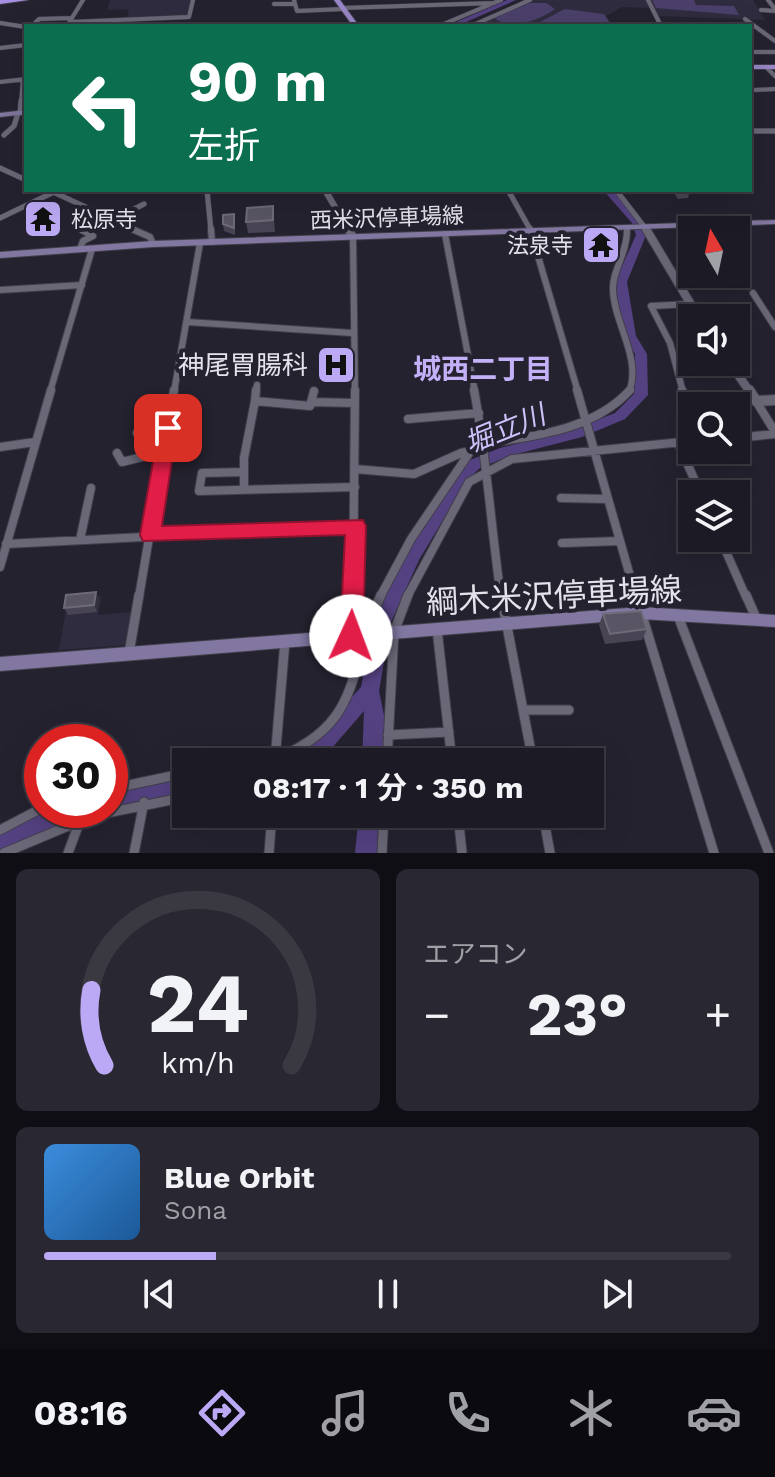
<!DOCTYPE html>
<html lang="ja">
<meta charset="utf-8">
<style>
:root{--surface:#1c1a24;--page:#292731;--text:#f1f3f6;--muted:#a0a1a6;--line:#3a3841;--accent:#bca9f5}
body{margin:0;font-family:"Work Sans","Noto Sans JP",sans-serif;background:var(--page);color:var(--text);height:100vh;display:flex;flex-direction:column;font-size:30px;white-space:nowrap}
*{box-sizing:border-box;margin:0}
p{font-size:26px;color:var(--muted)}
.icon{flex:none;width:44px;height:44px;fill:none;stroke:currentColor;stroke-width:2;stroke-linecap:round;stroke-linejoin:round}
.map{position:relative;height:853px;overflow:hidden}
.details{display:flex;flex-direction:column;gap:16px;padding:16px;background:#0f0e14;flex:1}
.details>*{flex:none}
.top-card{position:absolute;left:24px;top:24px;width:728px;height:168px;border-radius:0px;box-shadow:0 8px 32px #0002,0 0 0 2px var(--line);background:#0b6e4f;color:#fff;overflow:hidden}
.needle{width:52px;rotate:351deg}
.fabs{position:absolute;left:678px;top:216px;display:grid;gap:16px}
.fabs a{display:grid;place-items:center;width:72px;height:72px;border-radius:0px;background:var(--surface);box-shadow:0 8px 32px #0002,0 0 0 2px var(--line);font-size:40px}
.speed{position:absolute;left:24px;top:724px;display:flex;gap:16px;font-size:40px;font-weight:700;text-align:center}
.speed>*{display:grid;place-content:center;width:104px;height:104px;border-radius:50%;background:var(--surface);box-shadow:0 8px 32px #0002,0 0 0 2px var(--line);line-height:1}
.speed .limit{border:12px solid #d22;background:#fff;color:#111}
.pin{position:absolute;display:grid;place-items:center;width:68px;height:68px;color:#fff;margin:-34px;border-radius:16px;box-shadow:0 4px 12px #0006}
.me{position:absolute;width:88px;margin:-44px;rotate:2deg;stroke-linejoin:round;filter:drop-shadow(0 0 6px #0008)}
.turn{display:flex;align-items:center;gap:28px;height:168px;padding:0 32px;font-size:36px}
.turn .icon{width:104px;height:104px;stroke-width:2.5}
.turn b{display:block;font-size:56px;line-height:68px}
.big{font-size:60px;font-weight:700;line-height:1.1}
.details .tile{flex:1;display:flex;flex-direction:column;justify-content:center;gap:12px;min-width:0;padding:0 28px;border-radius:12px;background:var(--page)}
.details .dial{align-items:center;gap:0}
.dial svg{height:208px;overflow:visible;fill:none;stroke:var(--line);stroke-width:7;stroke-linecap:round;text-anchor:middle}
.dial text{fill:var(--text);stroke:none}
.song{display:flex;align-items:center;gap:24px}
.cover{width:96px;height:96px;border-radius:12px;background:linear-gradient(135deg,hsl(210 70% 55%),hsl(210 70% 35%))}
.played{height:8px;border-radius:4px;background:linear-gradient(90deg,var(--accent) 25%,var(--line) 25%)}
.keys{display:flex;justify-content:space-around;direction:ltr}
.heat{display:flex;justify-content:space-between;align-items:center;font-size:44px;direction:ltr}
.details .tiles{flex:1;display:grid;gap:16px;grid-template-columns:1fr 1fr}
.tile:last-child{grid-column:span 2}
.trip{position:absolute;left:172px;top:748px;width:432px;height:80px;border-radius:0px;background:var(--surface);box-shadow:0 8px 32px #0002,0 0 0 2px var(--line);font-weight:700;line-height:80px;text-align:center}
.tabs{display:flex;height:128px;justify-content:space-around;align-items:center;background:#0b0a0e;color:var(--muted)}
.tabs .icon{width:56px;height:56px}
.tabs .selected{color:var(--accent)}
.tabs b{font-size:36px;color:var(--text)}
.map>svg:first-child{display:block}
</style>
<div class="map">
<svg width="775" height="853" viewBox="0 0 775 853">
<rect width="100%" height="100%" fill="#252230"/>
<!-- built -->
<path fill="#302c3f" d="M110,0H191L189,17L127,19L129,9L107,10Z
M533,0H646L651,8L622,7L606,16L612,26H501L480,21Z
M650,0H753L765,20L658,16Z
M101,596L98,615L132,612L126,645L59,650L68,599Z"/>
<!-- green -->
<path fill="#4b406b" d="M652,0H694L696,5L734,6L739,15L656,8Z
M530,3H546L555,9C540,20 511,31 494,18Z
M565,9L604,14L612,26L536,24Z"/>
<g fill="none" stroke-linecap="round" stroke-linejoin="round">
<!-- river -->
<path fill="#544181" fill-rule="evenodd" d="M507,0H516L457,26H447Z
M603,190H613L641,220L646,235L627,282L636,336L647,354L648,395L625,419L582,437L509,456L480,468L467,480L419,560L391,622L379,691L385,720L382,762H362L364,711L325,756L314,762H285L288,755L311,742L361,687L373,622L406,552L457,472L470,460L500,448L574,429L615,413L634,394L635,354L624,336L615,282L636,235L632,223Z
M186,773V793L110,809V789Z
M46,810H79L76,817L0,853V831Z
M359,814H379L377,853H355Z"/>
<!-- minor-far4 casing -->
<g stroke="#413f4a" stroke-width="5">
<path id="minor-far4" d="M294,0L297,11L343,9
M648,0L661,26
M768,0L775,9
M274,4H295
M342,8L494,3
M761,10L775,11
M745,19L775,41
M70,22L189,17L193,0
M0,23L26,27
M32,26L39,19L72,18
M67,26L83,0
M143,26H149
M439,26L501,0
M471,26L530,0
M0,48L26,45
M750,52H775
M766,67L775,76
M0,82L26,79
M755,90L775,89
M21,103L23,80"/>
</g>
<!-- minor-far3 casing -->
<g stroke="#413f4a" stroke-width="6">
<path id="minor-far3" d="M20,113L21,101
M750,131H775
M4,135L14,126L18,113
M0,168L26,180
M49,190L137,231
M207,190L211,231
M508,190L531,231
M616,190L646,229
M0,218L54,192
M113,220L144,204
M83,231L73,225L96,212"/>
</g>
<!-- minor-far2 casing -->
<g stroke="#413f4a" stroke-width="8">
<path id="minor-far2" d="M80,229L93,236L83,241L80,249
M132,229L150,237L153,244
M211,229L212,242
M530,229L578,392
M627,230C627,255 612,270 613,290C614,324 642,358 629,392
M445,234L475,392
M353,237L355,392
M0,290L82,285
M753,293L775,327
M187,322L352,333
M50,392L92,249
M174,392L200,243
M256,392L257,385
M683,392L670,343L651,306L690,304"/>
</g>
<!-- minor-far1 casing -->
<g stroke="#413f4a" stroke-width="10">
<path id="minor-far1" d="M474,390C487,459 491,528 501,597
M577,390L636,597
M682,390L692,410
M255,401L256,390
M756,401L775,432
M311,402L355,403
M408,419L479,413
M137,433L168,428
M736,438L775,434
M678,443L701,494
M484,444C534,436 594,430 630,390
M0,447L35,442
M117,453L122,462L163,452
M355,469L414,474L461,453L485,448
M244,472L202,473L199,491L355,487
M244,490V458L255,401L310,406L314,391
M561,498L607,499
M720,538L746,597
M80,540L91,488
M562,543L620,541
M6,544L356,526
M0,567L51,390
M139,597L174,390
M353,597L355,390
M380,597L411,539L470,452
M407,597L469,482L512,459L692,441"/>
</g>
<!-- minor casing -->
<g stroke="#413f4a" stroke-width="11">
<path id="minor" d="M501,595L533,762
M636,595L714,853
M746,595L757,620
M678,616L769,853
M437,629L452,762
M351,636L353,595
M129,653L139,595
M523,710H569
M388,735L449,732
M275,760L285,641
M267,762C366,726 345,673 381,595
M387,762L394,632L408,595
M110,789L186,773
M458,814L462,853
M543,814L550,853
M0,830L42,808
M4,853L92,816L186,797
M68,853L80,821
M134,853L144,802
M269,853L272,814
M382,853L384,814"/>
</g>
<!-- tertiary-far2 casing -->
<g stroke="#413f4a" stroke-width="7">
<path id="tertiary-far2" d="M325,190L349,231"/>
</g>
<!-- tertiary-far1 casing -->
<g stroke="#413f4a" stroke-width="10">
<path id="tertiary-far1" d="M348,229L353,237
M646,229L699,318
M729,362L750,392"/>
</g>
<!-- tertiary casing -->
<g stroke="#413f4a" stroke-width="12">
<path id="tertiary" d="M749,390L756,401L775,400"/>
</g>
<!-- secondary casing -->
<g stroke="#413f4a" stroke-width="2">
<path id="secondary" d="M26,110V114L0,117V113Z
M775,220V224L153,247L0,258V252L153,241Z
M640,607L775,615V627L640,619L0,671V657Z"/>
</g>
<!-- primary casing -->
<g stroke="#413f4a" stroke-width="2">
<path id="primary" d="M334,0H340L359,26H353Z
M750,65H775V69H750Z"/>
</g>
<!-- trunk casing -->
<g stroke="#413f4a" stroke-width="2">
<path id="trunk" d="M0,0H28L0,4Z"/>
</g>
<!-- minor-far4 -->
<use href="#minor-far4" stroke="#6a6777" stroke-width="4"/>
<!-- minor-far3 -->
<use href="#minor-far3" stroke="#6a6777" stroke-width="5"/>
<!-- minor-far2 -->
<use href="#minor-far2" stroke="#6a6777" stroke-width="6"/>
<!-- minor-far1 -->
<use href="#minor-far1" stroke="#6a6777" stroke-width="8"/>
<!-- minor -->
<use href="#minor" stroke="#6a6777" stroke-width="9"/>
<!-- tertiary-far2 -->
<use href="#tertiary-far2" stroke="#6a6777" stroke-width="6"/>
<!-- tertiary-far1 -->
<use href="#tertiary-far1" stroke="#6a6777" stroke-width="8"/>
<!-- tertiary -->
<use href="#tertiary" stroke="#6a6777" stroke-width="10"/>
<!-- secondary -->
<use href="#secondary" fill="#8177a0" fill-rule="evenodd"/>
<!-- primary -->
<use href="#primary" fill="#9886c8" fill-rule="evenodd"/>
<!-- trunk -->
<use href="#trunk" fill="#a790e3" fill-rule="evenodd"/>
</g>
<!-- wall -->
<path fill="#484453" d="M674,190H690L688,198L678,199L674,193Z
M273,206L275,232L248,233L246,222Z
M29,211H51L54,219L42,224L32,219Z
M235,222V235L224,231L223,224Z
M99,600L97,612L68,615L64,608Z
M603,614L647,629L642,640L605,644L599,625Z"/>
<!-- shaded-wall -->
<path fill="#332f3e" d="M51,211L54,219L42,224L39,217Z
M96,592L99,600L97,612L94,605Z"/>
<!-- building -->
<path fill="#595564" stroke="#6e6b79" stroke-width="2" d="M41,206L51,211L39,217L29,211Z
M273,206V220L246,222L247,208Z
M234,214V228L223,224V215Z
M96,592L94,605L64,608L66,595Z
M641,611L647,629L610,634L603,614Z"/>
<!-- route -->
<path fill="#e11d48" stroke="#92132f" stroke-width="2" d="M168,421L177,428L162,526L363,520L366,526L363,636L359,643L351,646L343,643L340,636L345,535L143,541L140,535L159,428Z"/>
<!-- icons -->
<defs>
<g id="temple-square" transform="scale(2)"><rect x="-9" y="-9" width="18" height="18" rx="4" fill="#bca9f5" stroke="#252230"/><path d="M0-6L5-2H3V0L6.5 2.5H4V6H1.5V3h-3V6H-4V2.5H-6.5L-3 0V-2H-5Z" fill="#111"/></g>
<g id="hospital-square" transform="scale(2)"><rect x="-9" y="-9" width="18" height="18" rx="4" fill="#bca9f5" stroke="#252230"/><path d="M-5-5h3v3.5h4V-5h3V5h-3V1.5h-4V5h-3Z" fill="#111"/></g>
</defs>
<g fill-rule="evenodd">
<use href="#temple-square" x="43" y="219"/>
<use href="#temple-square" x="601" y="245"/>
<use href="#hospital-square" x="336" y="365"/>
</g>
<g text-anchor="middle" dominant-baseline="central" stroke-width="8" stroke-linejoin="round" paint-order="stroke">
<!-- far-street labels -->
<g font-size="22" fill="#e4e3ec" stroke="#252230">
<text transform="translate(387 218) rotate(-2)">西米沢停車場線</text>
</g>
<!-- far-poi labels -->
<g font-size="22" fill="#e4e3ec" stroke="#252230" text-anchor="start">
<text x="71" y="219">松原寺</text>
<text x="573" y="245" text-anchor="end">法泉寺</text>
</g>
<!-- poi labels -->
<g font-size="26" fill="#e4e3ec" stroke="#252230" text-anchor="end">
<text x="308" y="365">神尾胃腸科</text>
</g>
<!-- neighbourhood labels -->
<g font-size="28" font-weight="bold" fill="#c3b1f8" stroke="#252230">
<text x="483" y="369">城西二丁目</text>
</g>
<!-- water labels -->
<g font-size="28" font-style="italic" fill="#cec1fa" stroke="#252230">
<text transform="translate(505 429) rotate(-22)">堀立川</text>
</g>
<!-- near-street labels -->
<g font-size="32" fill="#e4e3ec" stroke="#252230">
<text transform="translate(554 596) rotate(-3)">綱木米沢停車場線</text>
</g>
</g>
</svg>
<div class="fabs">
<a><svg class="needle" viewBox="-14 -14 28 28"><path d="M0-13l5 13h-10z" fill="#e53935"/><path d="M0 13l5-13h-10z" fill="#a0a1a6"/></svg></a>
<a><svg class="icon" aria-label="sound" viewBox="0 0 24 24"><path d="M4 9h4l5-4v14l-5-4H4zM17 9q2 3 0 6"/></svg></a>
<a><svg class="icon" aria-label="search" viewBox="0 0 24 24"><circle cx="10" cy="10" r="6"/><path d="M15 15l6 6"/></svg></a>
<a><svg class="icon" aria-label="layers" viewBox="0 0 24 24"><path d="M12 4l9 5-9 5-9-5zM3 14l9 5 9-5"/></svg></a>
</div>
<div class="speed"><div class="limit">30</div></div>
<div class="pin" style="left:168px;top:428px;background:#d93025"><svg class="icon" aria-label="arrive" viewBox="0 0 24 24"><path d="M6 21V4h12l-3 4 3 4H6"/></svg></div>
<svg class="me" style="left:351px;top:636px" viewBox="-20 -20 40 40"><circle r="19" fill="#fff"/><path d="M0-13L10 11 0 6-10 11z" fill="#e11d48"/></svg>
<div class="trip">08:17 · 1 分 · 350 m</div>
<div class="top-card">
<div class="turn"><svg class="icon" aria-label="left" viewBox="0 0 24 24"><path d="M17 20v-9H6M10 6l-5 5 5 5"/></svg><div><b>90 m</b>左折</div></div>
</div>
</div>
<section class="details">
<div class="tiles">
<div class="tile dial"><svg viewBox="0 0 100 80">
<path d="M14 69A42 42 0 1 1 86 69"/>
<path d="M14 69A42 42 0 0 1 9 40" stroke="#bca9f5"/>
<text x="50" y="56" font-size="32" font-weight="700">24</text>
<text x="50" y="72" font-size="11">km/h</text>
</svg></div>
<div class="tile"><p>エアコン</p>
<div class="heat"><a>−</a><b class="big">23°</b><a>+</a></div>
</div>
<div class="tile">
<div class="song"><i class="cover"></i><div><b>Blue Orbit</b><p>Sona</p></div></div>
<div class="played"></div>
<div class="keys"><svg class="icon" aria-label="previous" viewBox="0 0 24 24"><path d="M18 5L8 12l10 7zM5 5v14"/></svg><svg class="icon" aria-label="pause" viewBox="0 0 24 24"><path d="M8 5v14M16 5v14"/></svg><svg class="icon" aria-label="next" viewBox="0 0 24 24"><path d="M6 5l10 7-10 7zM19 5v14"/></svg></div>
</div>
</div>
</section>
<nav class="tabs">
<b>08:16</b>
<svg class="icon selected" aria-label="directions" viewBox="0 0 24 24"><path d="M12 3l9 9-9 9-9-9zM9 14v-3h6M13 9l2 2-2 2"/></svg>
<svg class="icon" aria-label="music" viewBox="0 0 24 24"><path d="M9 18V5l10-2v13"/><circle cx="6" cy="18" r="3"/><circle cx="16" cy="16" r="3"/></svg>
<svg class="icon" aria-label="phone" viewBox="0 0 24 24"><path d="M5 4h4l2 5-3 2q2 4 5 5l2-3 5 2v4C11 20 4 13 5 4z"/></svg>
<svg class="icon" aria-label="climate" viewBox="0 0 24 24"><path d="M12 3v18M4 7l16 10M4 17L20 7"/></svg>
<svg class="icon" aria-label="car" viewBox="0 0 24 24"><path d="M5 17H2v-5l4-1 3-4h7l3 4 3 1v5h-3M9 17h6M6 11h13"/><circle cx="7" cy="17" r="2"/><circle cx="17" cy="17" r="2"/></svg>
</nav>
